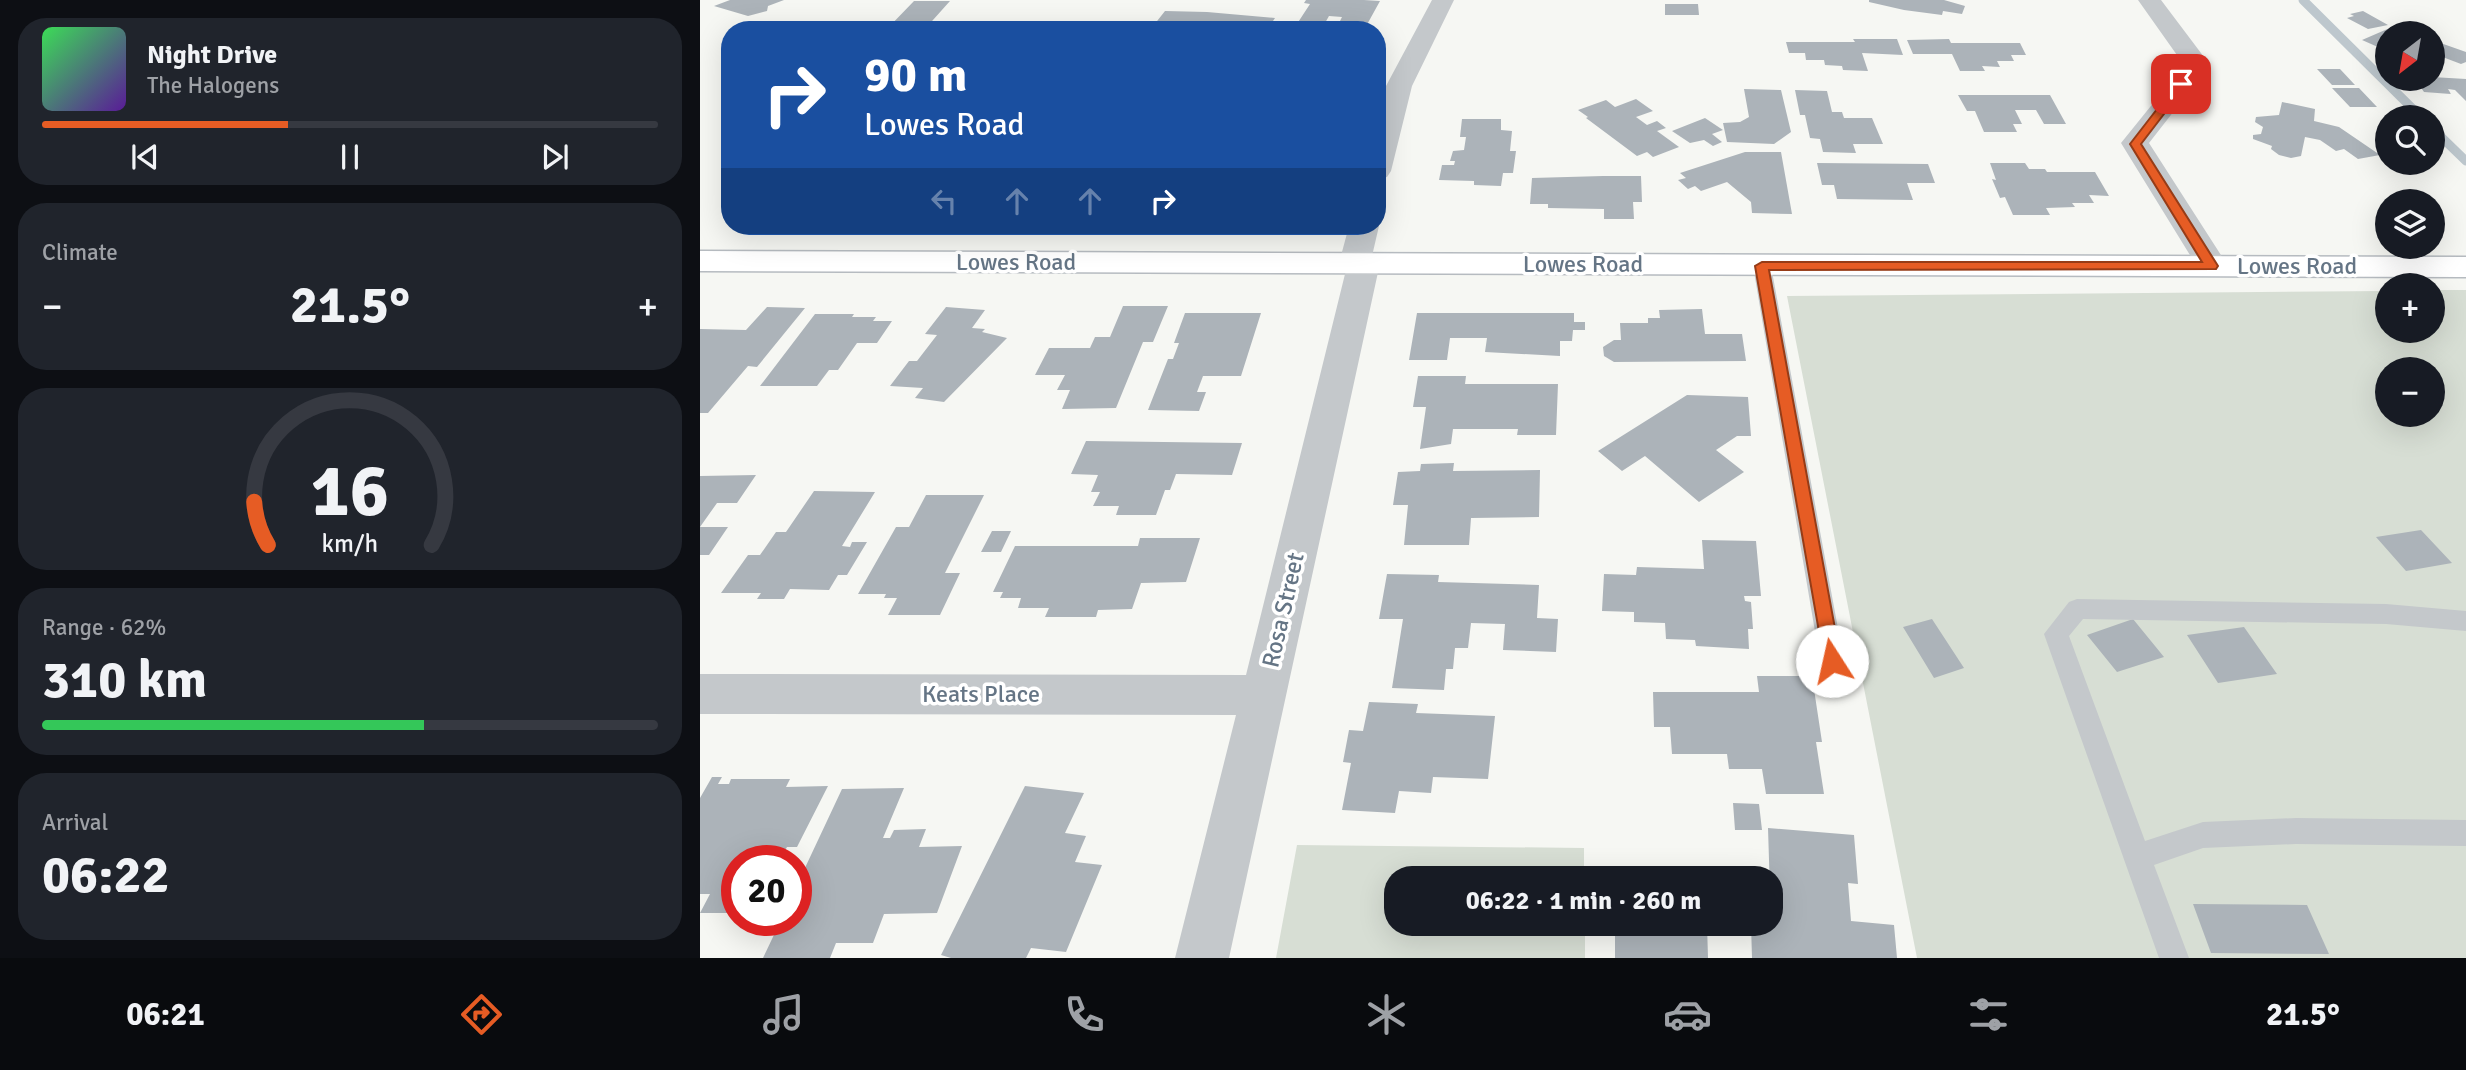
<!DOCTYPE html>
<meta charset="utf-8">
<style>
:root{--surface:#171b24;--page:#20242c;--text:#f1f3f6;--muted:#9ea1a6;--line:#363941;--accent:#e65c24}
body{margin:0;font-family:Signika,sans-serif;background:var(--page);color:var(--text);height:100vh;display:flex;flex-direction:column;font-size:26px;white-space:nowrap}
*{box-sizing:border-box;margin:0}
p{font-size:23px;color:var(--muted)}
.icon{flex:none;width:38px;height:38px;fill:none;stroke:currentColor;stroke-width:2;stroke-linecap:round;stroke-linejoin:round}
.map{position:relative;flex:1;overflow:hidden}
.details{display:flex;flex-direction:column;gap:18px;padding:18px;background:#0d0f14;width:700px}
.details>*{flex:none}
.top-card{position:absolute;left:21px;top:21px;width:665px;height:214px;border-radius:28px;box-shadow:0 7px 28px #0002;background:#1a4fa0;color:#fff;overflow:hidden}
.needle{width:46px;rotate:211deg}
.buttons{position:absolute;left:1675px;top:21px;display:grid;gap:14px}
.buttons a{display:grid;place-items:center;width:70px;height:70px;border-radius:50%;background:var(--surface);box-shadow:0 7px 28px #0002;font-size:35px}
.speed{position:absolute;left:21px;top:845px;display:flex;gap:14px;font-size:35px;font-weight:700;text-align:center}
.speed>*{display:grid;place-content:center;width:91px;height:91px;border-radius:50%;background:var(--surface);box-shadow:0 7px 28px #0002;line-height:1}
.speed .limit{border:10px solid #d22;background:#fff;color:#111}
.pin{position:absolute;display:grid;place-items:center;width:60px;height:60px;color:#fff;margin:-30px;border-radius:14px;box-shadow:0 4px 10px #0006}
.me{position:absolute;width:77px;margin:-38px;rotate:350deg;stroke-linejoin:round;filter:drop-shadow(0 0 5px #0008)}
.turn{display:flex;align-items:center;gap:24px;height:147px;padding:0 28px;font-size:32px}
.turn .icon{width:91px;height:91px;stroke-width:2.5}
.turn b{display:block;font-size:49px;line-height:60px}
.lanes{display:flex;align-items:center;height:66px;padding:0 28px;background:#0003;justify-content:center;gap:35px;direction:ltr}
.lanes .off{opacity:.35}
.big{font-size:52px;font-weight:700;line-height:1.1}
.details .card{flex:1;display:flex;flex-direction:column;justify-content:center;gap:10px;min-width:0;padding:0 24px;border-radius:28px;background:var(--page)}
.details .dial{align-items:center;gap:0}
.dial svg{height:182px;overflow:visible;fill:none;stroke:var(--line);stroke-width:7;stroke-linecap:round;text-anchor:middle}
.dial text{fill:var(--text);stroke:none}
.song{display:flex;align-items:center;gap:21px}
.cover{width:84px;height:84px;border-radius:10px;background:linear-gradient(135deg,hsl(130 70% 55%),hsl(270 70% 35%))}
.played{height:7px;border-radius:4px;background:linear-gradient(90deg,var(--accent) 40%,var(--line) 40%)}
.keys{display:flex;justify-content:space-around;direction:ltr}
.heat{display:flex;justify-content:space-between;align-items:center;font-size:38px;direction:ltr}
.charge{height:10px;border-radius:5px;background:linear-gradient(90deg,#34c759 62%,var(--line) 0)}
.trip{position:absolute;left:684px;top:866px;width:399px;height:70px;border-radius:28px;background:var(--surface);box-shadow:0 7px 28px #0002;font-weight:700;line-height:70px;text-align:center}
.menu{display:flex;height:112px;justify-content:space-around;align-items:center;background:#090b0e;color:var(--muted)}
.menu .icon{width:49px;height:49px}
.menu .current{color:var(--accent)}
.menu b{font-size:32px;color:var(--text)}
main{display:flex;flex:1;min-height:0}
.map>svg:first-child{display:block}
</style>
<main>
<section class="details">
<div class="card">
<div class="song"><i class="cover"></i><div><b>Night Drive</b><p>The Halogens</p></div></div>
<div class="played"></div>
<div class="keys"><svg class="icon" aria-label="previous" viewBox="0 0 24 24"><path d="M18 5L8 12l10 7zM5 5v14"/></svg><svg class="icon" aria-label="pause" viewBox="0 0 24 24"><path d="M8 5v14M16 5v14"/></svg><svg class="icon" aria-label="next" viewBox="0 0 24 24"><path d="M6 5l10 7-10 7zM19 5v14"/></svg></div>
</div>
<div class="card"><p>Climate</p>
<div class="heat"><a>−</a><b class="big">21.5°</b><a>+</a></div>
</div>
<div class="card dial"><svg viewBox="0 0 100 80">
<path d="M14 69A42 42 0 1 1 86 69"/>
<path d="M14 69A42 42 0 0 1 8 50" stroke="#e65c24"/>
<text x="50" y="56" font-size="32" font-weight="700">16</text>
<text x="50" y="72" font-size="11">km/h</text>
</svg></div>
<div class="card"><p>Range · 62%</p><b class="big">310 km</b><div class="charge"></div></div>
<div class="card"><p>Arrival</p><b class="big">06:22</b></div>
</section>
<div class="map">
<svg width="1766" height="958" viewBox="0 0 1766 958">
<rect width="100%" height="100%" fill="#f6f7f3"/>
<!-- green -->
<path fill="#d7ded4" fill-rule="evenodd" d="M1733,290H1766V958H1217L1087,296L1687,291V331H1732ZM1687,369H1732V415H1687Z
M597,845L884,848V878H696V924H885V958H576Z"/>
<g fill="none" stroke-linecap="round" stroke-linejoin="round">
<!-- stream -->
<path stroke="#bdc7cd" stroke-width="9" d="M1603,0L1721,117
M1732,128L1766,161"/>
</g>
<!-- building -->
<path fill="#acb3b9" d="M30,0H84L68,6L67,11L48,16L14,6Z
M606,0H664L680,1L664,30L636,29L642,17L629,16L621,30H593L610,4L604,3Z
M1169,0H1244L1265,6L1262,14L1243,11L1242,15L1204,10L1169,2Z
M214,1H250L224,30H186Z
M965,4H998L999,15H965Z
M465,11L507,12L575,18L567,30H450Z
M1663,11L1688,25L1668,29L1647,18L1654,16L1650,14Z
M1699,24L1722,33H1687V51L1662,40Z
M1153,39H1197L1203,55L1162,53L1168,71L1143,70L1142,66L1125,65L1124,60H1106L1105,53H1089L1086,42H1155Z
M1249,39L1251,43H1320L1326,55H1311L1314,61H1297L1300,67L1282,66L1285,71H1260L1252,54H1213L1207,40Z
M1732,40L1766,52V62L1761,64L1732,53Z
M1617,69H1640L1655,85H1632Z
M1732,77L1766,79V101L1755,90L1748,89L1751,94L1724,92L1715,79Z
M1632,88H1659L1677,107H1650Z
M1044,89L1081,90L1091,132L1074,144L1027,142L1023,123L1040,122L1049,117Z
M1095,90L1127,91L1132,112H1142L1144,118H1172L1183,144H1153L1156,153L1123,152L1120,139L1110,138L1105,115H1100Z
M1258,95H1350L1366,124H1344L1336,110H1315L1322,124H1313L1317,132H1284L1275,111H1267Z
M936,99L953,111L936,117L947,125L957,121L966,128L957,131L979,147L953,157L947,152L937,156L886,118L888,117L878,110L906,100L915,107Z
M1582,102L1615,109L1614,121L1639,127L1680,155L1658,159L1644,149L1636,151L1620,140L1605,137L1601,156L1591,158L1579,155L1571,149L1572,146L1553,139V135L1561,134L1563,127L1555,122L1556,117L1579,115Z
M1005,118L1023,130L1012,134L1022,142L1013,146L1004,140L990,143L972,131Z
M762,119H801V130L812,131L810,151H816L813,173H803L801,186L774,185V181L739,180L742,165H754L755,161H750L753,151L764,150L766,137H760Z
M1045,152H1081L1092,214L1052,213L1051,202L1027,182L1001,191L995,186L988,189L978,180L986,178L980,173Z
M1117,163L1228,164L1235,183H1207L1213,200L1137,199L1134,185H1122Z
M1290,163H1325L1329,169H1345L1347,172H1395L1409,196L1389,195L1394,203H1372L1375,207L1346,208L1350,215H1313L1305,197L1300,198L1292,179L1296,180Z
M903,176H941L942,202H933L934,219H904V209L848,208V204H830L832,178Z
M423,306H468L453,342H443L416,408L362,409L370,390H357L365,375H335L349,348H390L395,337H410Z
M67,307L105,308L57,367L48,366L8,413H0V329L46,330Z
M246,307L285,310L272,328L285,329L282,332L307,338L244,402L215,398L223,388L190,386L209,361H217L237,335L225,334Z
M1002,309L1005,334H1042L1046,361L914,362L904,356L903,347L914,340H921L920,323H948V318H960L959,310Z
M485,313H561L541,376H503L497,392H506L499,411L448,410L468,359H473L479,343H474Z
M717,313H874V322H885V330H873L872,341H860V356L785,352L787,338H750L747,360H709Z
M115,314H154L152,317H176L173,321H192L177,343H157L138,370H129L117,386H60Z
M718,376H766L765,384H858L856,435H817L818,429H753L751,444L720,449L726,407H713Z
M987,395L1048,397L1051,436H1037L1016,450L1044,472L999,502L945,456L922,471L898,451Z
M386,441L542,443L532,475L476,474L470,490H465L456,515H416L419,506H393L400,492H391L398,475L371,474Z
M754,463L753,471L840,470L839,517L771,518L769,545H704L708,505H693L698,472L720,471L721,464Z
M56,475L37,503H17L0,527H28L9,555H0V476Z
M114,491L175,492L142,546L150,547L152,542H167L147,575H138L129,590L90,589L84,599H57L61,593H21L48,555H60L76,532H86Z
M226,495H284L245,573H260L240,615H188L197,598H184L186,594H158L196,527H209Z
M1721,530L1752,563L1706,571L1676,537Z
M292,531H311L301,552H281Z
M440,538H500L486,582L441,583L432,609L398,610L396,617H345L349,608H318L321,598H300L303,592H293L315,546H438Z
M1002,540L1056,541L1061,596H1044L1045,601L1051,602L1053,629H1048L1049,649L996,646L995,640L966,639L965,623L934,622V612L902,611L904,574L936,575L937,567L1004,569Z
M687,574L739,575L738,582L839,585L837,618L858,619L856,652L803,650L805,624L771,623L768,648H755L753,669H746L744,690L692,688L703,619H679Z
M1232,619L1264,668L1234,678L1203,627Z
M1433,619L1464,657L1417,672L1387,635Z
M1544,627L1577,674L1518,683L1487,635Z
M1057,676H1112L1122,742H1116L1124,794H1066L1062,769H1029L1027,754H972L970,727H954L953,692H1059Z
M669,702L718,704L716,713L795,716L788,779L733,777L731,793L699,791L695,813L642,810L651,763L643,762L649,730L663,731Z
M12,777H22L18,784H29L31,779H90L86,787L128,786L97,847H87L79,861H37V913H0L10,894H0V798Z
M325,786L384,793L365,833L386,836L375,862L402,865L366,952L331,948L326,958H251L241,955Z
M204,788L183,838H190L194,830L226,829L219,847L262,846L237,913L184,914L173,943H136L130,958H63L81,920H96V887L142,789Z
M1033,803L1059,804L1062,830H1035Z
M1068,828L1154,835L1158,884L1148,883L1151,921L1194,925L1197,958H1052L1051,924H1071Z
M1493,904L1607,905L1629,954L1511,953Z
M915,924H1007L1008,958H915Z"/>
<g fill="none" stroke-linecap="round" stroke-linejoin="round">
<!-- secondary casing -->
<g stroke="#b6bbc0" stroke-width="3">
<path id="secondary" d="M0,251L1766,257V277L0,271Z"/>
</g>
<!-- service -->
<path fill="#c4c8cb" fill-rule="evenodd" d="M1062,261L1071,266L1144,661L1141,668L1132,671L1123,668L1120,661L1053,266Z
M1377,599L1686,604L1766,611V631L1686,624L1383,619L1369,636L1445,841L1503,822L1596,818L1766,820V846L1596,844L1503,848L1454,865L1489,958H1459L1344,634L1369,602Z"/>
<!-- minor -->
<path fill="#c4c8cb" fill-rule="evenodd" d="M732,0H754L712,86L691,171L687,177L677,179V118L686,86Z
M1438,0H1461L1510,65L1449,143L1528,266L1523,273L1512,276L1501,273L1421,143L1484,65Z
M677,223L679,226L672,256L680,263L529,958H475L536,715L0,714V674L546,675L646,270L639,263L649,226H677Z"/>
<!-- secondary -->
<use href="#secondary" fill="#fff" fill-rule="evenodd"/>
</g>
<!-- route -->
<path fill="#e65c24" stroke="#963c17" stroke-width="2" d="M1478,82L1487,84L1441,144L1518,266L1516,269L1069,270L1141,661L1138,666L1132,668L1125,666L1055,266L1062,262H1502L1430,144Z"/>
<g text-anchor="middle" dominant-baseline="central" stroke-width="7" stroke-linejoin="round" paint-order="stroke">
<!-- street labels -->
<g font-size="24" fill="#657585" stroke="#fff">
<text x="316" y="262">Lowes Road</text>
<text x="883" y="264">Lowes Road</text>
<text x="1597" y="266">Lowes Road</text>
<text transform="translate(583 610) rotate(-77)">Rosa Street</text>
<text x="281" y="694">Keats Place</text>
</g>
</g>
</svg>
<div class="buttons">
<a><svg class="needle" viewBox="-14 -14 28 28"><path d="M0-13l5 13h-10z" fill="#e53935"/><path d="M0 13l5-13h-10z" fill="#9ea1a6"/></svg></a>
<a><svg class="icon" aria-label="search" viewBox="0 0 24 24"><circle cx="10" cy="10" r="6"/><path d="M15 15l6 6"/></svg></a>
<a><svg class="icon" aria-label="layers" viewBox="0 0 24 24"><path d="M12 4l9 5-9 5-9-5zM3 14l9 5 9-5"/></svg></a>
<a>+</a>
<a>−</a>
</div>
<div class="speed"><div class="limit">20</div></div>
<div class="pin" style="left:1481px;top:84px;background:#d93025"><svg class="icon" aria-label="arrive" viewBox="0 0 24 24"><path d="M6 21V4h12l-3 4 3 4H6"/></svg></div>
<svg class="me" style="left:1132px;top:661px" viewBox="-20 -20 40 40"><circle r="19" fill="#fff"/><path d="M0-13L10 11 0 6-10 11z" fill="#e65c24"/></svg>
<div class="trip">06:22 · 1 min · 260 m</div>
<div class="top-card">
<div class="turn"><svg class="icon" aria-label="right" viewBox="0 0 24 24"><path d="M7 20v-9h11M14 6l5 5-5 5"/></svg><div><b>90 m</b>Lowes Road</div></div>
<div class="lanes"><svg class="icon off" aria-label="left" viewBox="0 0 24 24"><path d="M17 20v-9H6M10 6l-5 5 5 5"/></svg><svg class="icon off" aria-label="ahead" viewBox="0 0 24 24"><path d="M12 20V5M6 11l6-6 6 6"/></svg><svg class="icon off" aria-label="ahead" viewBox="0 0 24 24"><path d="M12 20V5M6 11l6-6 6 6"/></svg><svg class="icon" aria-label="right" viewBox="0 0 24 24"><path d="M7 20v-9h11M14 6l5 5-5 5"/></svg></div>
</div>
</div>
</main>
<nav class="menu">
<b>06:21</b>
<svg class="icon current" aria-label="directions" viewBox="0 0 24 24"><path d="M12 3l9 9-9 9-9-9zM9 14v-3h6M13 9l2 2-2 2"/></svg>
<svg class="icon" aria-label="music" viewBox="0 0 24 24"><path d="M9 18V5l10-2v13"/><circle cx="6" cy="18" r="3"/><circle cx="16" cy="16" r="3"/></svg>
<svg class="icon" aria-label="phone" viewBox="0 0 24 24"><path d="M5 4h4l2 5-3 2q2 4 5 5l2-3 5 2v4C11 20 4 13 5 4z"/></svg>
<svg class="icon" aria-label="climate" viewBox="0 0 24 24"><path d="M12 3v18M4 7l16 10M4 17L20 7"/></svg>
<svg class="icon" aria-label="car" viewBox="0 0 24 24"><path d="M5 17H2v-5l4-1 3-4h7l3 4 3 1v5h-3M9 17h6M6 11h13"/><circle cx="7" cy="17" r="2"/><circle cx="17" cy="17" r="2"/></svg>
<svg class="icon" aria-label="filters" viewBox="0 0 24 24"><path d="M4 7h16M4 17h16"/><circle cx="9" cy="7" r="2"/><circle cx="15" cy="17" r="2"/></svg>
<b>21.5°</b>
</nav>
